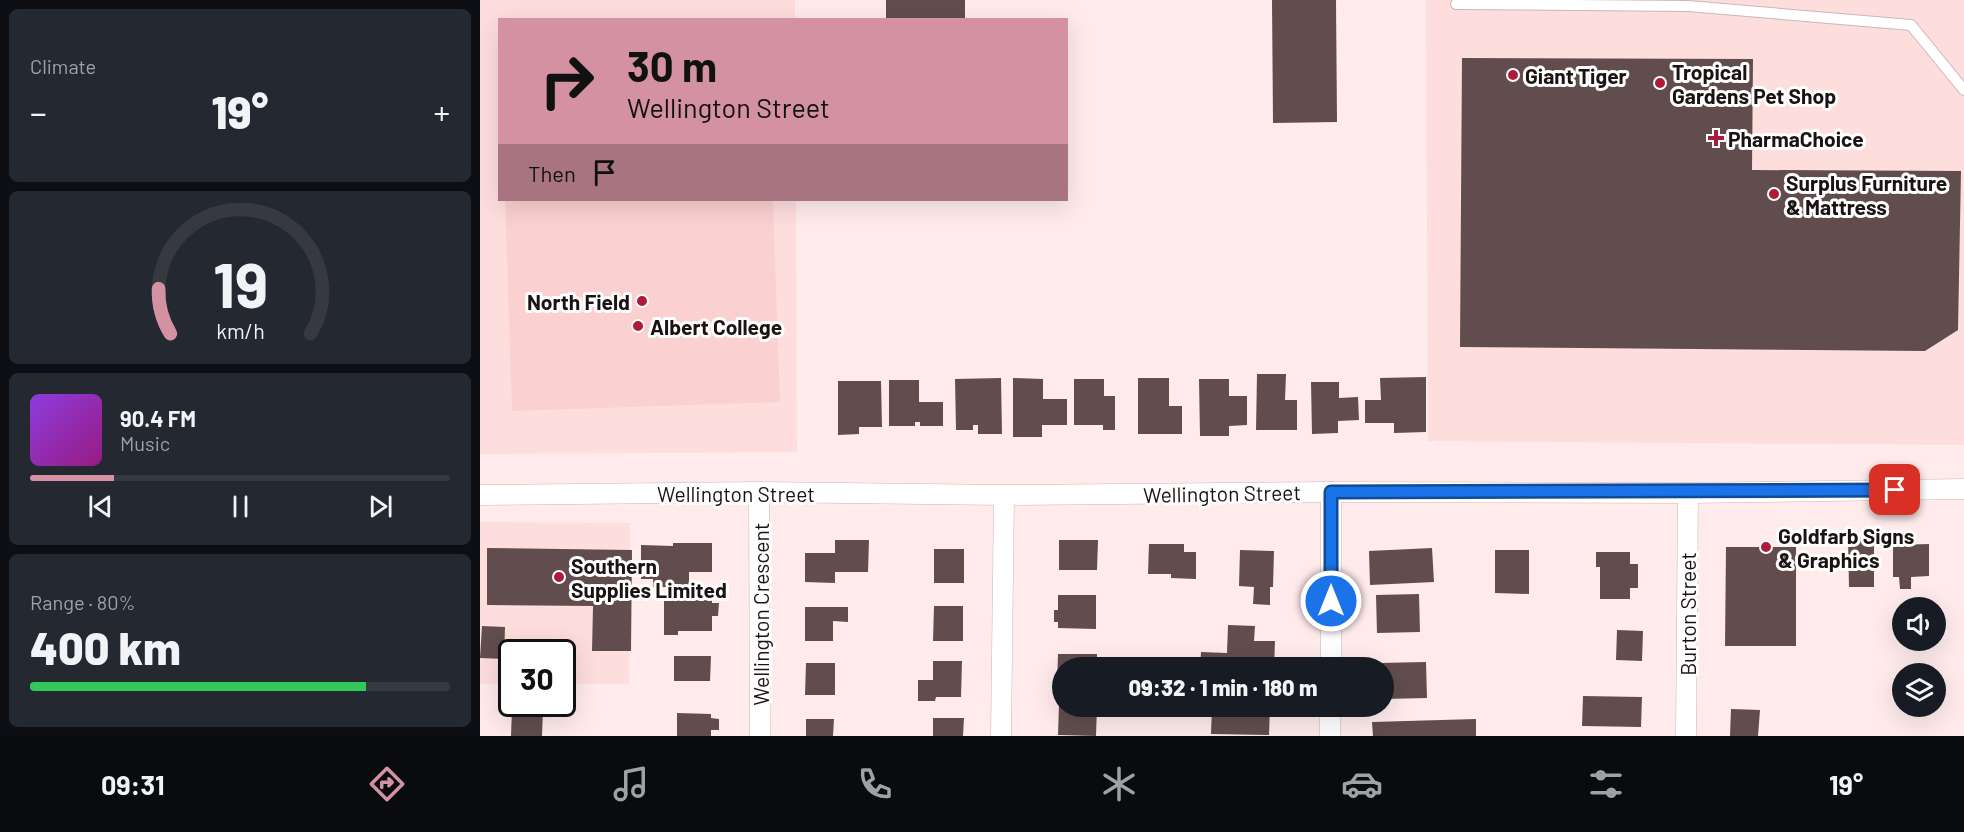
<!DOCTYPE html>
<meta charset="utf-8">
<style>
:root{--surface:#171b24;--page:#242831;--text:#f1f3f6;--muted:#9ea1a6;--line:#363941;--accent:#d391a1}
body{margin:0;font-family:Barlow,sans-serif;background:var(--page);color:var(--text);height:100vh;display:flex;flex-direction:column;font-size:22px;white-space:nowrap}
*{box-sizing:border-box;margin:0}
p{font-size:20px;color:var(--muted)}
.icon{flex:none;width:33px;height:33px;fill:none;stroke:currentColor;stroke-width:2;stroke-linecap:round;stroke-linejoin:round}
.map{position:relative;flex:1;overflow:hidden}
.details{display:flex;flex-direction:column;gap:9px;padding:9px;background:#0d0f14;width:480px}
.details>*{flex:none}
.guide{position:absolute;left:18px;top:18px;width:570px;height:183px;border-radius:0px;box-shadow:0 6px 24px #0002;background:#d391a1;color:#111;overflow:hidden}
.buttons{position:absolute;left:1412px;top:597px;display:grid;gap:12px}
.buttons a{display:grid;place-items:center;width:54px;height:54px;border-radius:50%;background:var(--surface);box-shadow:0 6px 24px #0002;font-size:30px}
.speed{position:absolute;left:18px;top:639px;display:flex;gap:12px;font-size:30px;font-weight:700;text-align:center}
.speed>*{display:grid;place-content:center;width:78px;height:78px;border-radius:50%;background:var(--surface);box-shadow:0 6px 24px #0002;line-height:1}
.speed .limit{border:3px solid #111;border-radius:9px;background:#fff;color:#111}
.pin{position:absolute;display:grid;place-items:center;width:51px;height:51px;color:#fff;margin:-26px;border-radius:12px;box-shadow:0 3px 9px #0006}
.me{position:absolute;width:66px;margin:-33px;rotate:0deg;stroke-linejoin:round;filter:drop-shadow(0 0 4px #0008)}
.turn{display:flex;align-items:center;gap:21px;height:126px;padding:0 30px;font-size:27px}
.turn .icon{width:78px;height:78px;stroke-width:2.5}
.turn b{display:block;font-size:42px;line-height:51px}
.then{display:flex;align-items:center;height:57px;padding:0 30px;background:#0003;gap:12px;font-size:22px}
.big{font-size:45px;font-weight:800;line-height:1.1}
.details .card{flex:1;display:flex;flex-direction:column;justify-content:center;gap:9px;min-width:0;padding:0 21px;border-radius:9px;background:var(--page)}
.details .dial{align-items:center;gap:0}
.dial svg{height:156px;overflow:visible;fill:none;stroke:var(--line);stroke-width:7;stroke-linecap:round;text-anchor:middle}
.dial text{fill:var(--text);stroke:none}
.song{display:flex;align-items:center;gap:18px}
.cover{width:72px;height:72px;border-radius:9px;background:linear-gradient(135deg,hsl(270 70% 55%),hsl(310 70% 35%))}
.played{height:6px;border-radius:3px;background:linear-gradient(90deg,var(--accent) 20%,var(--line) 20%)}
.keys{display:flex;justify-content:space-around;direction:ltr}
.heat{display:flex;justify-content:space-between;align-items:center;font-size:33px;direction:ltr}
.charge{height:9px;border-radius:4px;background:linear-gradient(90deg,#34c759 80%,var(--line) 0)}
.trip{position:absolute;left:572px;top:657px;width:342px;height:60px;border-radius:30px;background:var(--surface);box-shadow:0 6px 24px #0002;font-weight:800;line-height:60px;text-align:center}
.tab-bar{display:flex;height:96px;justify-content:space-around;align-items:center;background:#090b0e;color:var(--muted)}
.tab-bar .icon{width:42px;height:42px}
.tab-bar .selected{color:var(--accent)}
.tab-bar b{font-size:27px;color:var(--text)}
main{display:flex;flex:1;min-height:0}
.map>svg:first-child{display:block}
</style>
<main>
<section class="details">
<div class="card"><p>Climate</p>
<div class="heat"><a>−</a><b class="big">19°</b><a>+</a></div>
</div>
<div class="card dial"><svg viewBox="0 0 100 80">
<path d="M14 69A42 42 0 1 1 86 69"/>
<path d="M14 69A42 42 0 0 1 8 46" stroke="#d391a1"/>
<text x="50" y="56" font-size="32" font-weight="700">19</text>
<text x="50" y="72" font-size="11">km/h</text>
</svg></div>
<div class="card">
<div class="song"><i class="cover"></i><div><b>90.4 FM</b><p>Music</p></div></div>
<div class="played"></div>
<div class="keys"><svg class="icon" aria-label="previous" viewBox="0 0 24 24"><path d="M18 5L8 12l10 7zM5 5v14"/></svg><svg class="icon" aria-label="pause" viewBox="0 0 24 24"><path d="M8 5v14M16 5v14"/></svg><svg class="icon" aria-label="next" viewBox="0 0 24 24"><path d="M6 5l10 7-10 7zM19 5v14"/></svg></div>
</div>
<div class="card"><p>Range · 80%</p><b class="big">400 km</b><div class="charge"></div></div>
</section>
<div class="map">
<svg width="1484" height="736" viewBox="0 0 1484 736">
<rect width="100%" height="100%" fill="#ffebeb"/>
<!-- built -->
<path fill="#fedddd" d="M0,0H315V19L20,20V200H316L317,452L0,454Z
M946,0H1484V445L948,441Z
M0,522L150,523L149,684H83L82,652H32L31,684H0Z"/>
<!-- green -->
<path fill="#fbd0d1" d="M25,200H293L300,402L32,411Z"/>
<!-- building -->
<path fill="#614d4e" d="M406,0H485V20H406Z
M792,0H856L857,122L793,123Z
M982,58L1273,59L1272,170L1481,171L1478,330L1445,351L980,347Z
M777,374H806L805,400H817V430H776Z
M946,377V432L914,433V423H885V400H901L900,378Z
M521,378L522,434H498V425H493V430H476L475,379Z
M533,378L563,379V399H587V425H562V437H533Z
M658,378H689V406H702V434H658Z
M594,379H624V396H635V430H623V425H594Z
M719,379H749V396H767V425L749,426V436H720Z
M409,380H439V402H463V426H440V422H435V426H409Z
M358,381H401L402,427H379V434L358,435Z
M831,382H859V398L878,397L879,420L858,421V433L832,434Z
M1368,537H1394V587H1369Z
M355,540H389L388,572H355V583L325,582V553H355Z
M579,540H618L617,570H579Z
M193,543H232V572H209V587H173V579H161V545L193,546Z
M669,544H704V552H716V579L691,578V574H668Z
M1449,544V576L1431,577V589H1420L1419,577H1413V545Z
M1246,547H1316V646H1245Z
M7,548L152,550L151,651H112L113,606L7,605Z
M952,548L954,582L890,585L889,551Z
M454,549H484V583H454Z
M760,550L794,551L793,587H790V605L773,604L774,587L759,586Z
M1015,550H1049V594L1015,593Z
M1116,552H1150V564H1158V588H1150V599H1120V567H1116Z
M939,594L940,632L897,633L896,595Z
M578,595H616V629L578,628V622H574V610H578Z
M184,600H232V603H239L238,616H232V631H198V635H184Z
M454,606H483V641H453Z
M325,607H368V622L353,621V641H325Z
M748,625L775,626L774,641H795L794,668H720L721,652L747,653Z
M2,626L25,627L24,659L0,658Z
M1137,630L1163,631L1162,661L1136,660Z
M578,654H617V668H582V685H577Z
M194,656H231L230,681H194Z
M453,661H482L481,697H456L455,701H438V680H453Z
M946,662L947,698L903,699V668H900V663Z
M326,663H355V695H325Z
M1103,696L1162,697L1161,727L1102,726Z
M579,704L582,706H617L616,736L578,735Z
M732,706H790L789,735L731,734Z
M32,708L63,709L62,736H31Z
M1251,709L1280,710L1278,736H1250Z
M197,713L231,714V718L239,719V730H231V736H197Z
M453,718H484L483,736H453Z
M326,719H354L353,736H326Z
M996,719V736H893L892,722Z"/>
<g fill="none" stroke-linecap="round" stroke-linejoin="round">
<!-- service casing -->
<g stroke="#cdb5b6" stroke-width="12">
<path id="service" d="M976,4L1208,6L1431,25L1484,90"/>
</g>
<!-- minor casing -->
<g stroke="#cdb5b6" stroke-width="21">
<path id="minor" d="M279,492L280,736
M0,495L279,492L524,495L851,492L1208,493L1484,489
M851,668V492
M521,736L524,495
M850,736V706
M1206,736L1208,493"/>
</g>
<!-- service -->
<use href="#service" stroke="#fff" stroke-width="10"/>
<!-- minor -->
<use href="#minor" stroke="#fff" stroke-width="20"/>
</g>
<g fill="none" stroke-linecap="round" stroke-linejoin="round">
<!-- route casing -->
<g stroke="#114b97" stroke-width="15">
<path id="route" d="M851,601V492L1415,490"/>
</g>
<!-- route -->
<use href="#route" stroke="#1a73e8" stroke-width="10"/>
</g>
<!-- markers -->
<g fill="#ae1a39" stroke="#fefefe" stroke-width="2">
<circle cx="1033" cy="75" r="6"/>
<circle cx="1180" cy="83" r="6"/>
<path d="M1233 129h6v6h6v6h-6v6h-6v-6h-6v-6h6z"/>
<circle cx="1294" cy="194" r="6"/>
<circle cx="162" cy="301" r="6"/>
<circle cx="158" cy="326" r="6"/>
<circle cx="1286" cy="547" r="6"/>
<circle cx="79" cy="577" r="6"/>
</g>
<g text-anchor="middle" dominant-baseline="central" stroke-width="6" stroke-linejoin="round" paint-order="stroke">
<!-- poi labels -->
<g font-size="21" font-weight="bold" fill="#1b1313" stroke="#fefefe" text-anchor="start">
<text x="1192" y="71">Tropical<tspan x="1192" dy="24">Gardens Pet Shop</tspan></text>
<text x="1045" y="75">Giant Tiger</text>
<text x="1248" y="138">PharmaChoice</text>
<text x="1306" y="182">Surplus Furniture<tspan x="1306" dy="24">&amp; Mattress</tspan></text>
<text x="150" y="301" text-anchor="end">North Field</text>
<text x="170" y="326">Albert College</text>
<text x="1298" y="535">Goldfarb Signs<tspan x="1298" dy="24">&amp; Graphics</tspan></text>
<text x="91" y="565">Southern<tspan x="91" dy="24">Supplies Limited</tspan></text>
</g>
<!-- street labels -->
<g font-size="21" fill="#1b1313" stroke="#fefefe">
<text x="256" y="493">Wellington Street</text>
<text transform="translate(742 493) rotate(-1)">Wellington Street</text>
<text transform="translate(280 614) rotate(-90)">Wellington Crescent</text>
<text transform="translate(1207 614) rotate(-90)">Burton Street</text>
</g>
</g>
</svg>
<div class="buttons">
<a><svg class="icon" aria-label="sound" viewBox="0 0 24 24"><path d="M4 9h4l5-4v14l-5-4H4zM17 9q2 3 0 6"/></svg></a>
<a><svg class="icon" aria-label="layers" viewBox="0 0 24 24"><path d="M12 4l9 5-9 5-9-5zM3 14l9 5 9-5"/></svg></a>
</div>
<div class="speed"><div class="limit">30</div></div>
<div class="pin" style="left:1415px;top:490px;background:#d93025"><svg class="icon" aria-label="arrive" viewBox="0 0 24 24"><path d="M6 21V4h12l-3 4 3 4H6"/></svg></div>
<svg class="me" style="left:851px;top:601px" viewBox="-20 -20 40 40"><circle r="17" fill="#1a73e8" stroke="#fff" stroke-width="3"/><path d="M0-11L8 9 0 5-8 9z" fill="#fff"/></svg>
<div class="trip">09:32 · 1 min · 180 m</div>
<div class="guide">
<div class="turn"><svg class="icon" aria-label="right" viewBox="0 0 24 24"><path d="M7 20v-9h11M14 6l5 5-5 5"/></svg><div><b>30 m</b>Wellington Street</div></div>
<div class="then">Then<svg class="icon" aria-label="arrive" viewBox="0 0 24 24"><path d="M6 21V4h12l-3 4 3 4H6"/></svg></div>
</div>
</div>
</main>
<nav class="tab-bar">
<b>09:31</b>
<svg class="icon selected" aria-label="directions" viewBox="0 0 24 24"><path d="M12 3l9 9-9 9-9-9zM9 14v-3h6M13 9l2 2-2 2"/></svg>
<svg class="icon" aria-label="music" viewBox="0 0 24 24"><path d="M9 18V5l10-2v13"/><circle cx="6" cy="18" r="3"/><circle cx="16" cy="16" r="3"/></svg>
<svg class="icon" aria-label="phone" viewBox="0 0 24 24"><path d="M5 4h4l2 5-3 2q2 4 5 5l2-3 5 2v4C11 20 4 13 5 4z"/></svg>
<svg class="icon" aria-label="climate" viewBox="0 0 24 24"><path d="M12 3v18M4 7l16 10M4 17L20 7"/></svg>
<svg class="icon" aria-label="car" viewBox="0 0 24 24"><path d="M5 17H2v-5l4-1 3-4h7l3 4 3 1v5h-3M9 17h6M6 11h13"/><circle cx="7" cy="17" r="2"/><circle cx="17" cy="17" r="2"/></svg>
<svg class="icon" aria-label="filters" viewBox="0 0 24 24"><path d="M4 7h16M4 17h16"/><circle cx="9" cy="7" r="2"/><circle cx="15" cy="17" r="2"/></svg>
<b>19°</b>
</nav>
